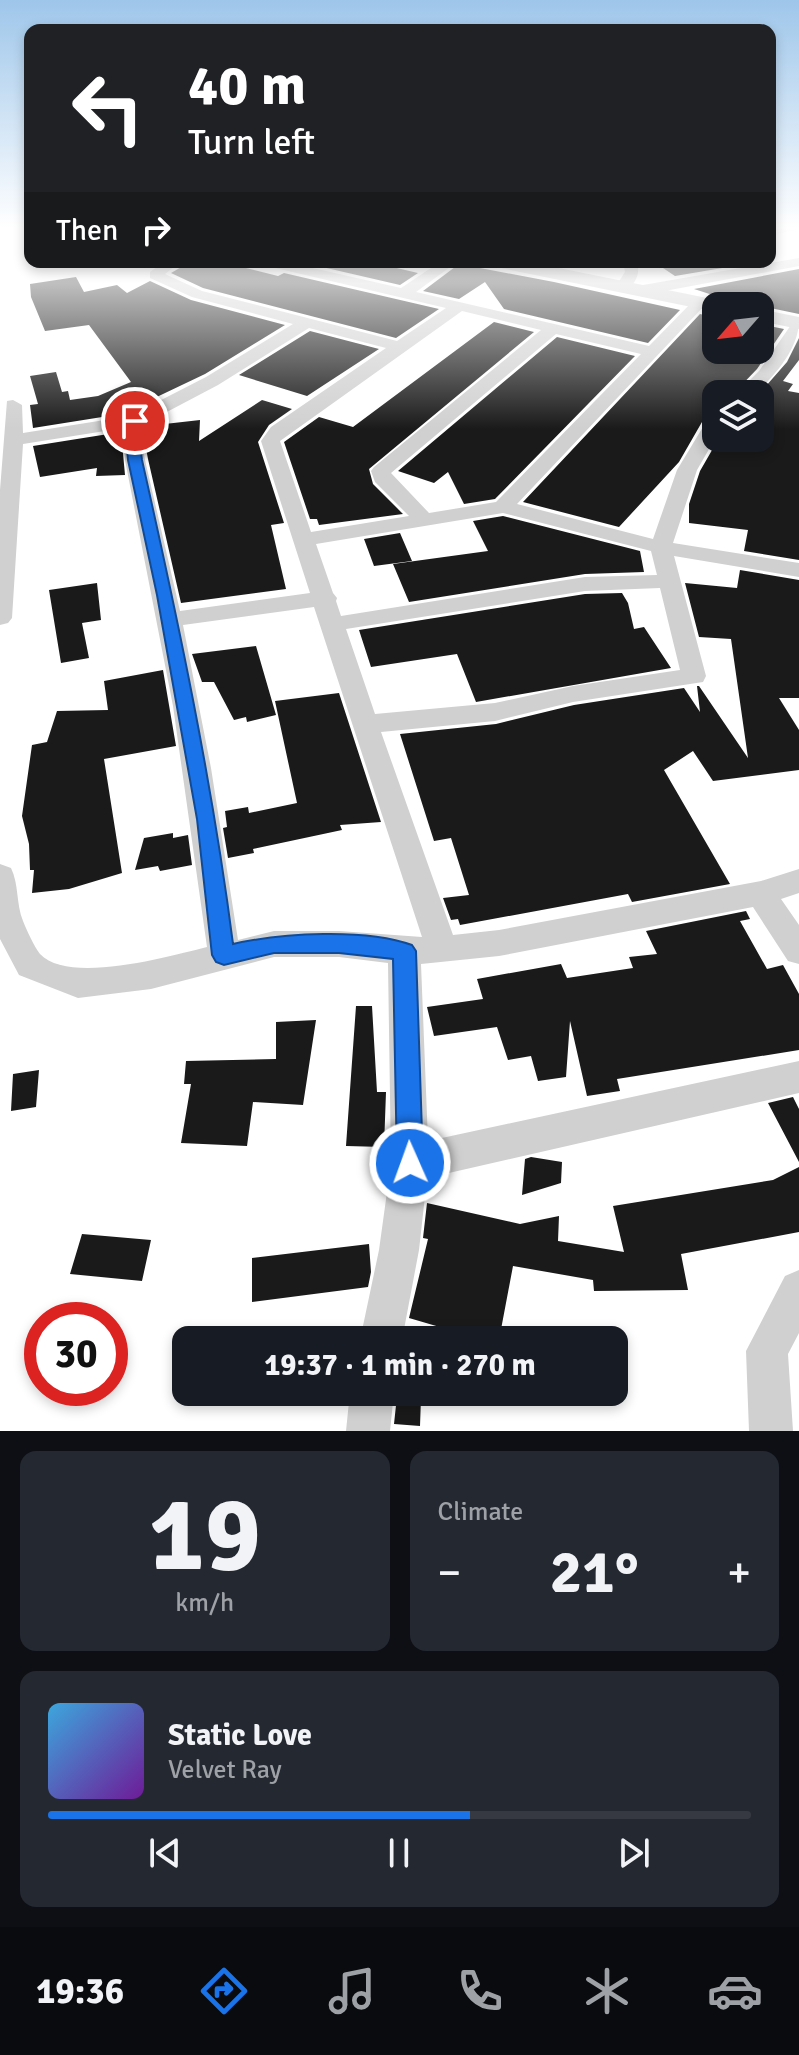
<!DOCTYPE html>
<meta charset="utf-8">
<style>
:root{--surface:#171b24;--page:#242831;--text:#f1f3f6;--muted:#9ea1a6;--line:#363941;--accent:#1a73e8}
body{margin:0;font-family:Signika,sans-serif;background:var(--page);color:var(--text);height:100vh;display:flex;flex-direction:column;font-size:30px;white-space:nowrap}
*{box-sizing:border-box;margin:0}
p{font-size:26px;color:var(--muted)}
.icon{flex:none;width:44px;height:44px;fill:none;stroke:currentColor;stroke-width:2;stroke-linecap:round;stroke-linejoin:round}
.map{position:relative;height:1431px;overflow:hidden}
.side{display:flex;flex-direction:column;gap:20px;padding:20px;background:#0d0f14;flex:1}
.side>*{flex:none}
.top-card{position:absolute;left:24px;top:24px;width:752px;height:244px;border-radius:16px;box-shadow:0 4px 12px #0003;background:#202124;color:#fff;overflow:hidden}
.needle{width:52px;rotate:242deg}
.tools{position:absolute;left:702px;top:292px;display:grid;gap:16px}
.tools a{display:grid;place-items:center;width:72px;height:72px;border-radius:16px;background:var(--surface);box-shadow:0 4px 12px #0003;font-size:40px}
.speed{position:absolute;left:24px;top:1302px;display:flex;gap:16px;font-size:40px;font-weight:700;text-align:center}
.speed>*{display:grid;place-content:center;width:104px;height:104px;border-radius:50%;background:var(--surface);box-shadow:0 4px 12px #0003;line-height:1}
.speed .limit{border:12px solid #d22;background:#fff;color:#111}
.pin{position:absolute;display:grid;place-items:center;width:68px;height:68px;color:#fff;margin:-34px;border:4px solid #fff;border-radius:50%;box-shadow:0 2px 8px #0007}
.me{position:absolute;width:88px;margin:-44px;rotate:358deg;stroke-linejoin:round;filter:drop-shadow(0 0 6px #0008)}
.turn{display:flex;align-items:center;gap:28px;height:168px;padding:0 32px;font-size:36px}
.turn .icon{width:104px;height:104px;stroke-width:2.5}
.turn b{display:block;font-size:56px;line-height:68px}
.then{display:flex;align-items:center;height:76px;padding:0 32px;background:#0003;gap:16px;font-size:30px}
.big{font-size:60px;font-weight:700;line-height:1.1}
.side .widget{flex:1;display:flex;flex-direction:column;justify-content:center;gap:12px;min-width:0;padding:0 28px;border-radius:16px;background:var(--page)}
.side .dial{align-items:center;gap:0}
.dial b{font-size:104px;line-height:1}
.song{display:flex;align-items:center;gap:24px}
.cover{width:96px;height:96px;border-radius:12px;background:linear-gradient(135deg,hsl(200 70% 55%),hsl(280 70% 35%))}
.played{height:8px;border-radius:4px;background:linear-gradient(90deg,var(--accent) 60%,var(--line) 60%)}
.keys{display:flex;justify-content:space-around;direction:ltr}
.heat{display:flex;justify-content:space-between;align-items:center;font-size:44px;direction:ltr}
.side .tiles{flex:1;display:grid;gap:20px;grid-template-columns:1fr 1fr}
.widget:last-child{grid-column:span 2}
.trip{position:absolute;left:172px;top:1326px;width:456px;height:80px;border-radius:16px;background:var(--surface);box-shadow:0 4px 12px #0003;font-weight:700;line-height:80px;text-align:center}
.tabs{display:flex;height:128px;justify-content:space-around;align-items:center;background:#090b0e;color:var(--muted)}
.tabs .icon{width:56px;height:56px}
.tabs .active{color:var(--accent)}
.tabs b{font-size:36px;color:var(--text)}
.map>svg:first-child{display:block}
</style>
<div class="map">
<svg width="799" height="1431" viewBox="0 0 799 1431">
<rect width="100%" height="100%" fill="#fff"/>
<!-- building -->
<path fill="#1a1a1a" d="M190,262L227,268L234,265L278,276L284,273L439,309L396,338L203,288L171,273Z
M307,262H371L418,273L400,285L305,263Z
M654,262H758L675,276Z
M459,264L554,282L680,310L648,343L504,309L485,282L459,299L423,291Z
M799,269V314L761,306H730L719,297L694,289Z
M76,277L84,292L117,285L127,293L150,281L191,300L285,325L205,374L121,414L33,428L30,405L38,404L30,376L56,372L62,392L68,391L70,400L98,396L131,382L89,325L45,331L31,297L30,284Z
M700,314L716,318V350H760V324L784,329L757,369L733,394H716V412L706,415L679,462L619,527L523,502Z
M494,322L534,332L369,469L373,484L403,514L319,525L317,519H310L284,442L319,417L353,427Z
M310,331L379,349L307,396L239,375Z
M557,337L635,356L495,499L464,504L448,472L434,483L398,471Z
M799,338V360L783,381L793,384L788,391L799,393V560L744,551L748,530L689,523V504L700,471L719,438H760L759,394L787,362Z
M262,400L292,409L269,425L258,442L284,523L271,525L286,589L181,603L148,459L144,438L147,426L200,420L199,441Z
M121,432L125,475L96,476L97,468L40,477L33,446Z
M503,516L640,551L644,572L585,574L409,602L393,564L488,551L473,521Z
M400,533L412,561L374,566L364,539Z
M740,570L799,580V698H779L799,730V770L713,781L693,751L664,770L730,884L632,902L628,894L460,925L458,919L451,920L443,898L469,895L451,838L434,841L400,734L496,724L574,705L684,688L700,712L697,686H699L748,758L731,639L699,637L685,583L737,588Z
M97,583L101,620L82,623L89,658L61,663L49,590Z
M622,593L628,603L634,629L644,627L671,668L476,702L457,654L371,667L359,630L585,594Z
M256,646L276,715L247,722L246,717L234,720L214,682H202L192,654Z
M163,670L176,746L104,759L122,873L69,889L32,893L34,870H30L29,844L22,816L32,745L47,742L57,711L108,710L104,681Z
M339,693L381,822L340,825L342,830L253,849L254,853L228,858L223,828L227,827L225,811L248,807L249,813L297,803L275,701Z
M173,833V838L188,835L192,865L160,871L158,866L135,870L144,838Z
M746,911L750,919L740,921L767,969L783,965L799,994V1050L617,1079L620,1091L587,1096L570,1021L566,1077L538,1081L531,1056L508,1060L497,1027L434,1036L427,1007L483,999L477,979L561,964L567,978L633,968L629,957L657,954L646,931Z
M356,1006H372L377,1092H386L384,1147L346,1146Z
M316,1020L303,1105L253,1102L247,1146L181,1143L191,1084H184L186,1061L276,1059V1022Z
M39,1070L36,1107L11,1111L13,1074Z
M793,1097L799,1109V1162L768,1103Z
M531,1157L562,1162L561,1183L522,1195L525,1159Z
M799,1167V1232L681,1254L688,1290L594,1291L593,1280L513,1266L499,1340H484L409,1318L428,1239L423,1238L427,1203L520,1224L559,1216L558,1241L624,1252L613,1206L773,1180Z
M82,1234L151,1240L142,1281L70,1274Z
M369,1244L371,1272L368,1287L252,1302V1258Z
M397,1396L421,1398L420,1426L394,1424Z"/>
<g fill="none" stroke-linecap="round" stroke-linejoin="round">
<!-- minor -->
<path fill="#d0d0d0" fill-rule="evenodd" d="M770,229H799L770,236Z
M799,258V266L643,295L635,290L643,285Z
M164,262H180L165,274L202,291L397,341L446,308L267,266L260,262H286L401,288L440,262H457L416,292L649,346L695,299H705V305L517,504L653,539L677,470L709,417L716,415V437L697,470L673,543L799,563V577L674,556L706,676L703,682L573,702L495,721L381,732L453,935L499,930L761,881L799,869V893L781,899L799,925V964L788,961L753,907L499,956L421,964L428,1141L799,1061V1093L427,1178L419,1250L402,1340H360L379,1250L391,1163L388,963L339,957H274L151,989L78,998L19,975L0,939V864L11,868C19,884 16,904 23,921C27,931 34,946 40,954C69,985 170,956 207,947L173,706L125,460L124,428L23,444L12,618L8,623L0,625V490L7,401L13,400L22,405L23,433L130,416L206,377L293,324L192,297L150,278V272ZM462,311L541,330L374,467L371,471L375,482L409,516L311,532L280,441ZM309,328L386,348L271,427L261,441L310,593L180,611L145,460L141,438L144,424L218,385ZM556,334L641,354L496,502L429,513L391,473ZM503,513L651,551L657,575L585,577L341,616L336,601L337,598L333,593L316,544ZM660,588L680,670L573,686L495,703L375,714L346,629L585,591ZM314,607L422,937L339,931H274L238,940L211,768L183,625Z
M623,262H637C641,273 635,287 623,290L616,286L625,272Z
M799,320C799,349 775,375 755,394H736L759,371L793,322Z
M799,1270V1333L788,1354L793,1431H749L746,1351L785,1276Z
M350,1392H394L390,1431H346Z"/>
<!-- tertiary -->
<path fill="#d0d0d0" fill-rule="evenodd" d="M492,262H529L717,300L727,306H716V312L501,268Z
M760,309L799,317V329L760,321Z"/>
</g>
<!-- sky -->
<linearGradient id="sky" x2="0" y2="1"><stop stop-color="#9ec6ea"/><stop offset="0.53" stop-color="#fff"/><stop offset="1" stop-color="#fff" stop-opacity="0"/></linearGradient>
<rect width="799" height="429" fill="url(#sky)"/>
<!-- route -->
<path fill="#1a73e8" stroke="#114b97" stroke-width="2" d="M130,418L141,421L139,438L142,460C178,620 212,780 233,944C282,933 365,928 412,945L416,951L423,1163L419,1172L410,1175L401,1172L397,1163L393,959L339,953H274L224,965L216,962L212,955L197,819L157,595L128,460L126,438Z"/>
</svg>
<div class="tools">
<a><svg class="needle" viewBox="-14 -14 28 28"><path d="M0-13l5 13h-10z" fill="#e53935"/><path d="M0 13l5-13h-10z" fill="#9ea1a6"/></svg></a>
<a><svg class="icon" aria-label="layers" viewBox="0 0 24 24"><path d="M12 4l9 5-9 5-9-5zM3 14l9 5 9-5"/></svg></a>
</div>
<div class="speed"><div class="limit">30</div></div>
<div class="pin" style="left:135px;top:421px;background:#d93025"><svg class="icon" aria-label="arrive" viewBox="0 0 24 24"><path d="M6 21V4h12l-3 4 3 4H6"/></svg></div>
<svg class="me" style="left:410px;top:1163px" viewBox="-20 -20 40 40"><circle r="17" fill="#1a73e8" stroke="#fff" stroke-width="3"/><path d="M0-11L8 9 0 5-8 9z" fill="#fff"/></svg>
<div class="trip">19:37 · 1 min · 270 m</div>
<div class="top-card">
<div class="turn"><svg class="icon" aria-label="left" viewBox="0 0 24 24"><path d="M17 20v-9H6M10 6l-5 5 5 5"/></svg><div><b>40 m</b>Turn left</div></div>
<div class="then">Then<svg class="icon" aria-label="right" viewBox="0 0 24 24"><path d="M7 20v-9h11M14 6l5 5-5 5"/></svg></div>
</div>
</div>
<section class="side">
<div class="tiles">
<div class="widget dial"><b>19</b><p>km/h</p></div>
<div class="widget"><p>Climate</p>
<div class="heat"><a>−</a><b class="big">21°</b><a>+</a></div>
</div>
<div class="widget">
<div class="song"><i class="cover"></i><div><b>Static Love</b><p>Velvet Ray</p></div></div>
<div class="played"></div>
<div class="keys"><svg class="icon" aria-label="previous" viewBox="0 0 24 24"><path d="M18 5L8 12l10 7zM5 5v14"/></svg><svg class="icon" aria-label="pause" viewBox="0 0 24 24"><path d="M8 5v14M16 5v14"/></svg><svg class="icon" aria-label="next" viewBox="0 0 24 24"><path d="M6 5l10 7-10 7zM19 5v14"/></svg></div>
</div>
</div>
</section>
<nav class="tabs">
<b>19:36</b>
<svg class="icon active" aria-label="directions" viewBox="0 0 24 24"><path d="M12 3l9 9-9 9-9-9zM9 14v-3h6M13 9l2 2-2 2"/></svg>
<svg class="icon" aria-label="music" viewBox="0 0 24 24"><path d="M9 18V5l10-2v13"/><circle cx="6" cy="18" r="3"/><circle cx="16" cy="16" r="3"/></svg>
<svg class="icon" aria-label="phone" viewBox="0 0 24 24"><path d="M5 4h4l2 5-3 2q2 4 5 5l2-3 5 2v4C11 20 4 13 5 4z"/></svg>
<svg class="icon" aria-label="climate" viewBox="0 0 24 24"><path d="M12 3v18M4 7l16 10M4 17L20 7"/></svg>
<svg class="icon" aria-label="car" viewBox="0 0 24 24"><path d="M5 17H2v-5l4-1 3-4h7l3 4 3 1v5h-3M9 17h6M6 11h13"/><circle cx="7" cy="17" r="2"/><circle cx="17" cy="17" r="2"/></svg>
</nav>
